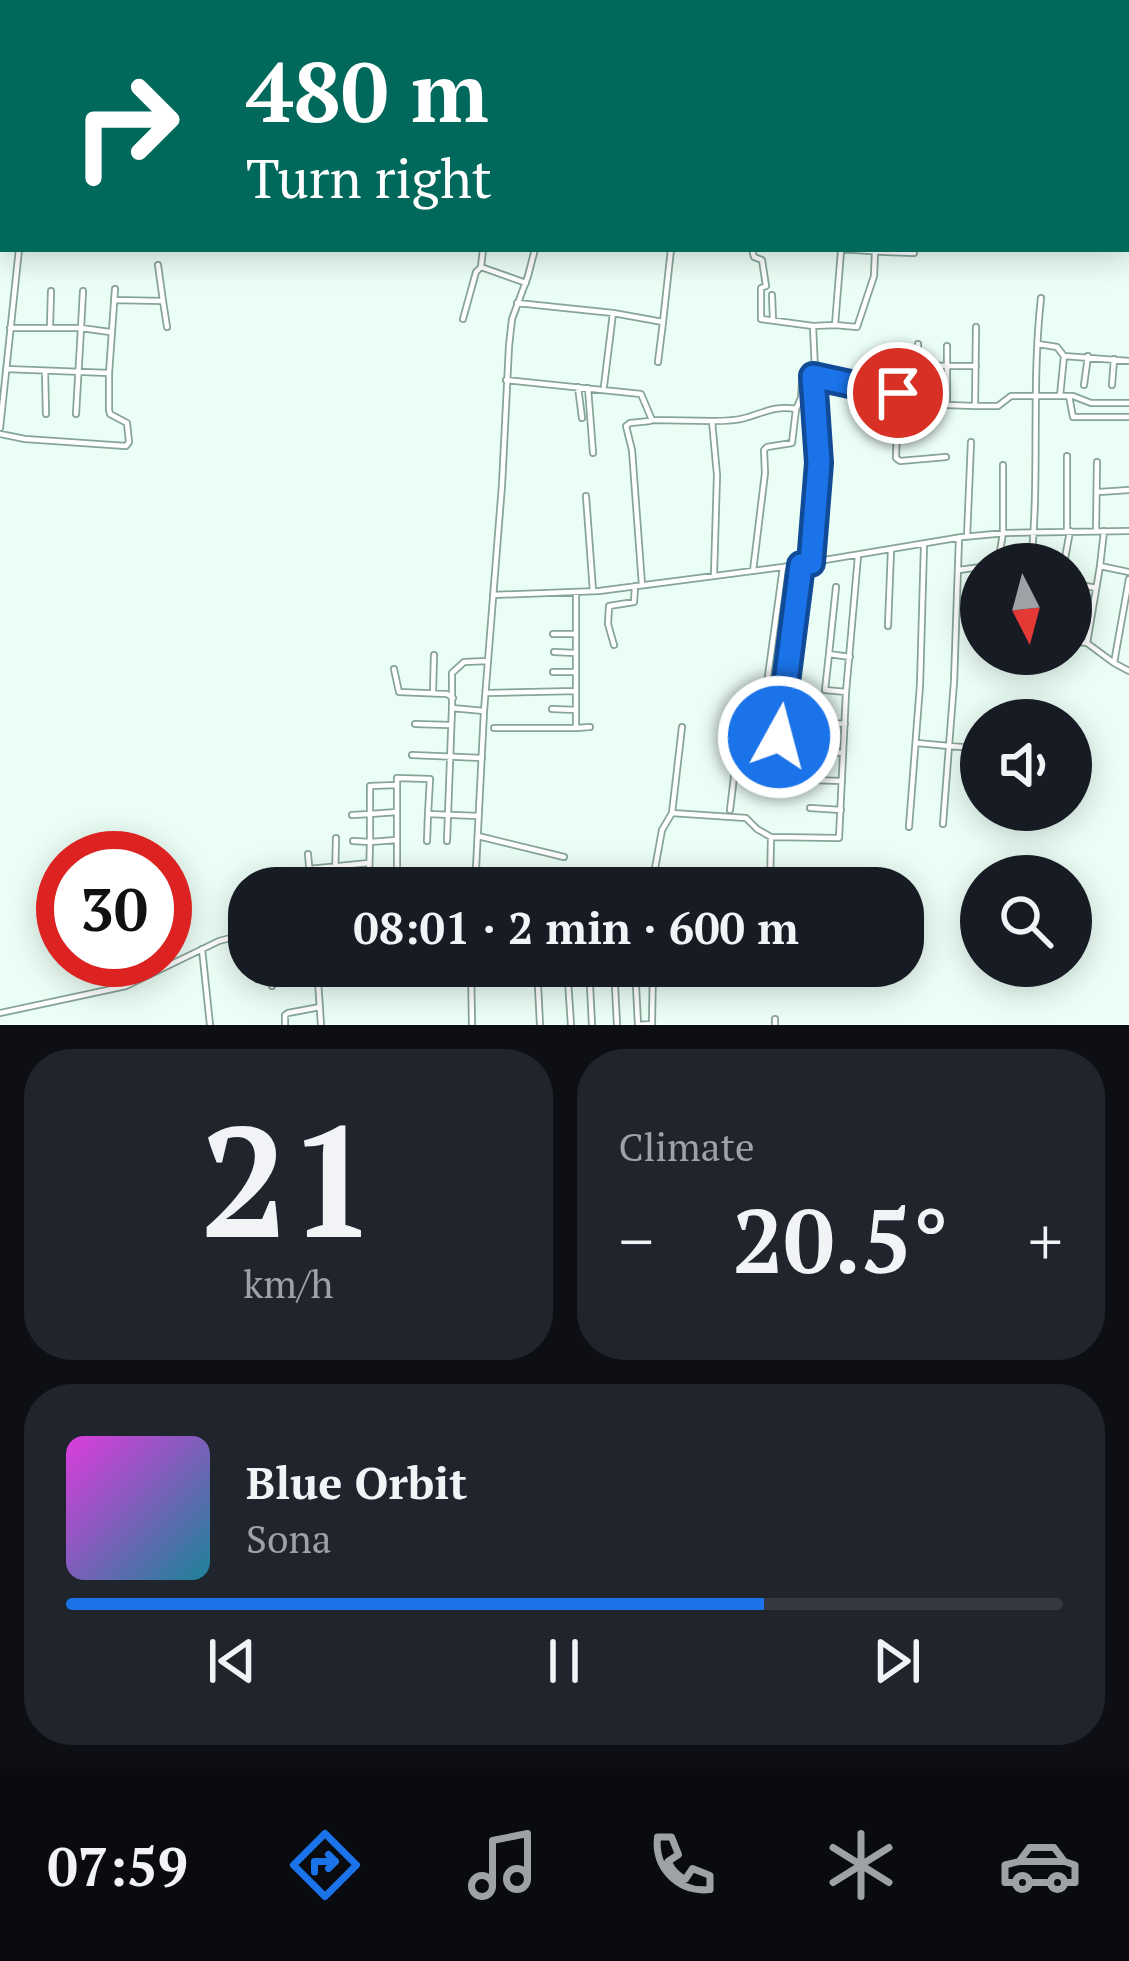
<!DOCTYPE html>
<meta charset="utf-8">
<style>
:root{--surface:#171b24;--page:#20242c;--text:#f1f3f6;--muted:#9ea1a6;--line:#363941;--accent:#1a73e8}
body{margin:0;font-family:"PT Serif",serif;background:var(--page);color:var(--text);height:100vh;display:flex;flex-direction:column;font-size:45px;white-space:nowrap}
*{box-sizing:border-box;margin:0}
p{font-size:39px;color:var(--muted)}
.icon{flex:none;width:66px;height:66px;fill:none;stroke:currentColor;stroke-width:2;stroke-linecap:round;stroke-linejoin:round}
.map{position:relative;height:1025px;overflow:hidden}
.sheet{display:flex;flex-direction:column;gap:24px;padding:24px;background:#0d0f14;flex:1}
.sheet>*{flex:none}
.hud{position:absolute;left:0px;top:0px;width:1131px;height:252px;box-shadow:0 6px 30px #0003;background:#00695c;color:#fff;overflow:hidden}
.needle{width:78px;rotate:174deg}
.buttons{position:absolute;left:960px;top:543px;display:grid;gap:24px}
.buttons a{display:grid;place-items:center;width:132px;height:132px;border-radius:50%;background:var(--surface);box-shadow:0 6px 30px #0003;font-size:60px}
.speed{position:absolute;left:36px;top:831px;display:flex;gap:24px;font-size:60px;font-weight:700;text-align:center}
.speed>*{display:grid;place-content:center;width:156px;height:156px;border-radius:50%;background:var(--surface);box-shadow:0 6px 30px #0003;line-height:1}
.speed .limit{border:18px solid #d22;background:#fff;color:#111}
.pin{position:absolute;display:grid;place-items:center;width:102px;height:102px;color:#fff;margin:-51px;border:6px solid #fff;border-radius:50%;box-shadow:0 3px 12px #0007}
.me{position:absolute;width:132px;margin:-66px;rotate:7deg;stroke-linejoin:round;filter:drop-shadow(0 0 9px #0008)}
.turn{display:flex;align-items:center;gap:42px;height:252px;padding:0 48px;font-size:54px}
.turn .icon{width:156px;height:156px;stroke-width:2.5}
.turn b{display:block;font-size:84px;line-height:102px}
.big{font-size:90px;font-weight:800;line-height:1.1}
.sheet .widget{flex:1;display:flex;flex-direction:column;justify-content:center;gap:18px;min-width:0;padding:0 42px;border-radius:48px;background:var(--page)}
.sheet .dial{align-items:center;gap:0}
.dial b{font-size:156px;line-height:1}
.song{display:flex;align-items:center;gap:36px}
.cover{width:144px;height:144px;border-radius:18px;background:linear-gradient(135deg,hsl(300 70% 55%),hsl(190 70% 35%))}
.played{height:12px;border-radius:6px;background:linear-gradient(90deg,var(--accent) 70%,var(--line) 70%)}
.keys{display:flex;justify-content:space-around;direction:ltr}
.heat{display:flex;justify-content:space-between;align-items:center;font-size:66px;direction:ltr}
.sheet .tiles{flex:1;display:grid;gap:24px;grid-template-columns:1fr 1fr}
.widget:last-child{grid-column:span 2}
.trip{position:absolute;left:228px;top:867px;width:696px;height:120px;border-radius:48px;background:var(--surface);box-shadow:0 6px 30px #0003;font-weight:800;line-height:120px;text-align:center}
.menu{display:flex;height:192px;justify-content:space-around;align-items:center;background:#090b0e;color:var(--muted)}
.menu .icon{width:84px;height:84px}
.menu .active{color:var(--accent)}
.menu b{font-size:54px;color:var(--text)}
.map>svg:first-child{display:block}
</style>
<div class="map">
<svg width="1129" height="1025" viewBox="0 0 1129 1025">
<rect width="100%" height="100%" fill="#ebfef5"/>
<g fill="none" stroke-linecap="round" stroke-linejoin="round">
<!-- street casing -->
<g stroke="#86a497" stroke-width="8">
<path id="street" d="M479,0L480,3
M576,0L577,3
M634,0V3
M1084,0L1088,3
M34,3L35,0
M81,3L82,0
M119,3L120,0
M181,3V0
M270,3L271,0
M344,3V0
M379,3L380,0
M527,3L529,0
M598,3V0
M864,3L865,0
M934,3L935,0
M1073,3L1075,0
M1116,3L1118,0
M0,8H3
M1128,73L1129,72
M1128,115H1129
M752,249L754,257L762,260L766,286L761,288V319L813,326L819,462L811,563
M841,249L885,252L884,249
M841,251L835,325L857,327L874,276L875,252
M885,252L914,253V249
M481,267L526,283
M83,291L81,328L110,332
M772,295L773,320
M114,300L163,301L158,265
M163,301L167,327
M517,303L613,313L663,322L671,249
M463,319L476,272L481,267L483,249
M813,326L835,325
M50,327L51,291
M976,327L975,406H998L1011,396H1073L1091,403H1129
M10,328H81L76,414
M918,344V404L930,405
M1038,344L1057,347L1064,356
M658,362L663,322
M6,369L109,373L115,289
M45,371L46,414
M815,376L851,384L893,387L897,390L898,396L896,458L900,461L946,457
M506,380L641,394L652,420L712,421L717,475L714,575
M1084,385L1088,356
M1112,385L1114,359
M604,386L613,313
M884,386L885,369L889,364L947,366V346
M578,387L582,418
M588,388L593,453
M1060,396L1064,356L1129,361
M1069,396L1073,417H1129
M975,406L947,405V366H976
M712,421C723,421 735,421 745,418C763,413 776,405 796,409L801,398L802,381L813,380
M0,428L19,249
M0,434L25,439L126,446L129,442L127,423L110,414L109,410V373
M1099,492L1129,490
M586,496L593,591
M1067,531V456
M1096,531L1097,462
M1104,531L1100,566L1129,572
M967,537L971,442
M959,538L954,682L949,746L975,748
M998,564L1003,533V465
M1031,564C1040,476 1031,387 1041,298
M1064,564L1070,531
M1100,566L1087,643L1114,663
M959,570L981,567
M753,571L765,473L764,450L767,447L792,443L796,409
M1129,579L1114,663L1129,671
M1071,583L1096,588
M642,585L632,450L626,426L630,423L650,421
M493,595L599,591L783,567L962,537L1006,533L1129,531
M888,626L891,550
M553,634H576
M1071,641L1087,643
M614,645L608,624L609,606L634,602L635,586
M554,652L576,653
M829,654L836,587
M394,669L399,692L447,694L453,698
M553,672H576
M433,692L434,655
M846,692L825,690L829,654L850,657
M486,693L576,691
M552,709L576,710
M484,711L452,708V673L464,662L488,661
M820,722L845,724
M415,724L449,725
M494,728H576V592
M576,728L590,727
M779,737L801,565
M917,743L949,746L943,824
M817,751L843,753
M412,755L482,758
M736,758L753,759L762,750L761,727L783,567
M812,780L842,781
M810,808L841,810
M730,810L739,735
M397,812L370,814V786L397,785
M672,813L746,818L757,829L771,837L770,888
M352,815L370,814V842L396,840
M909,827L920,685L924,545
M478,836L564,857
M771,837L839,838L846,692L858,556
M427,841L428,814L478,816
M447,841L452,708
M308,854L311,888
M309,869L369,863
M335,880L336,838
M369,880L397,879
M652,885L674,888
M285,888L287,884L311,883
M336,888L335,882L369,880L370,842L353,841
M397,888V778L430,779L428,814
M475,888L484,711L502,485L509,346L512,319L528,276L535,249
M649,888L652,885L662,830L672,813L682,727
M202,949L210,1025
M271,966L272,986
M317,966L321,1025
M471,966L472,1025
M537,966L540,1025
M567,966L571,1025
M589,966L592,1025
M614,966L617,1025
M635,966L638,1025
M538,977L636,974
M0,1013L126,986L219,941L249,933
M775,1019V1025
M285,1025V1015L288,1013L320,1007
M638,1025L652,1024L653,966"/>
</g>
<!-- street -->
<use href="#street" stroke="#fff" stroke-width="4.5"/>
</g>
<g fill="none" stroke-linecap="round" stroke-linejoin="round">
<!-- route casing -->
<g stroke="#114b97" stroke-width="30">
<path id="route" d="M779,737L801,565L811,563L819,463L813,376L850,384L893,387L898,393"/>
</g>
<!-- route -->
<use href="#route" stroke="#1a73e8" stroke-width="21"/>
</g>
</svg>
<div class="buttons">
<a><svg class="needle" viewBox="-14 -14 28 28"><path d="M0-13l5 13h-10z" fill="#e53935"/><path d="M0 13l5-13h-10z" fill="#9ea1a6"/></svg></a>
<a><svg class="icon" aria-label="sound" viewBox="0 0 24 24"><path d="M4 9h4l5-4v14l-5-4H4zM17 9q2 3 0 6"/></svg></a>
<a><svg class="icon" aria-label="search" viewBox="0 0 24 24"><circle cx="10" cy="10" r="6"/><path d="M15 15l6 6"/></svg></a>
</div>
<div class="speed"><div class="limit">30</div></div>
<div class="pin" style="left:898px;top:393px;background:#d93025"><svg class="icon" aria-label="arrive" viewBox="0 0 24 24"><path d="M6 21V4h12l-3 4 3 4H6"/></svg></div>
<svg class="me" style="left:779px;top:737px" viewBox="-20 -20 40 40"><circle r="17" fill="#1a73e8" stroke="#fff" stroke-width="3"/><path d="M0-11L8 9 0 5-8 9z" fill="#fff"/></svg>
<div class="trip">08:01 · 2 min · 600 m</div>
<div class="hud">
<div class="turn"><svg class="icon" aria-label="right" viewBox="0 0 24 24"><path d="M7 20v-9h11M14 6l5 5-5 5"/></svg><div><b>480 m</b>Turn right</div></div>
</div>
</div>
<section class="sheet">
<div class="tiles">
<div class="widget dial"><b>21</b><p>km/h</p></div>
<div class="widget"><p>Climate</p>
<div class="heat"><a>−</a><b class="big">20.5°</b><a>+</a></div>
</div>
<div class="widget">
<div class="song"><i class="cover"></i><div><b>Blue Orbit</b><p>Sona</p></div></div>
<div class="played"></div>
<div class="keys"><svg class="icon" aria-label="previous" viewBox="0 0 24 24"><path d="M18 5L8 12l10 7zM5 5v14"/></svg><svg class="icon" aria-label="pause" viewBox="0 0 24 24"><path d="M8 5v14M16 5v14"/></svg><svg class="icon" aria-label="next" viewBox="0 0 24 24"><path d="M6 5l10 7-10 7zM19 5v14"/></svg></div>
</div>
</div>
</section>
<nav class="menu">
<b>07:59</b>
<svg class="icon active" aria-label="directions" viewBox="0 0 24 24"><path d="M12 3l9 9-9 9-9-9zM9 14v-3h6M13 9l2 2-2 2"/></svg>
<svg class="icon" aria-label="music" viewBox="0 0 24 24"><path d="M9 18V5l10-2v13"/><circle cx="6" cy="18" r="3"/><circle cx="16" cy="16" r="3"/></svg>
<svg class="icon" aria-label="phone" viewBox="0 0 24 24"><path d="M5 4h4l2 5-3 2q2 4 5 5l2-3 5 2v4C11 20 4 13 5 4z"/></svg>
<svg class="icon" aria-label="climate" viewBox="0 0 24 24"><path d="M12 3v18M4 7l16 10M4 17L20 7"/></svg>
<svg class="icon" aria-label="car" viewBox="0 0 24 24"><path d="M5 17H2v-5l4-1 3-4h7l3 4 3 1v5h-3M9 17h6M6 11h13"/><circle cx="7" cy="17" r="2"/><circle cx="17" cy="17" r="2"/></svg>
</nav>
